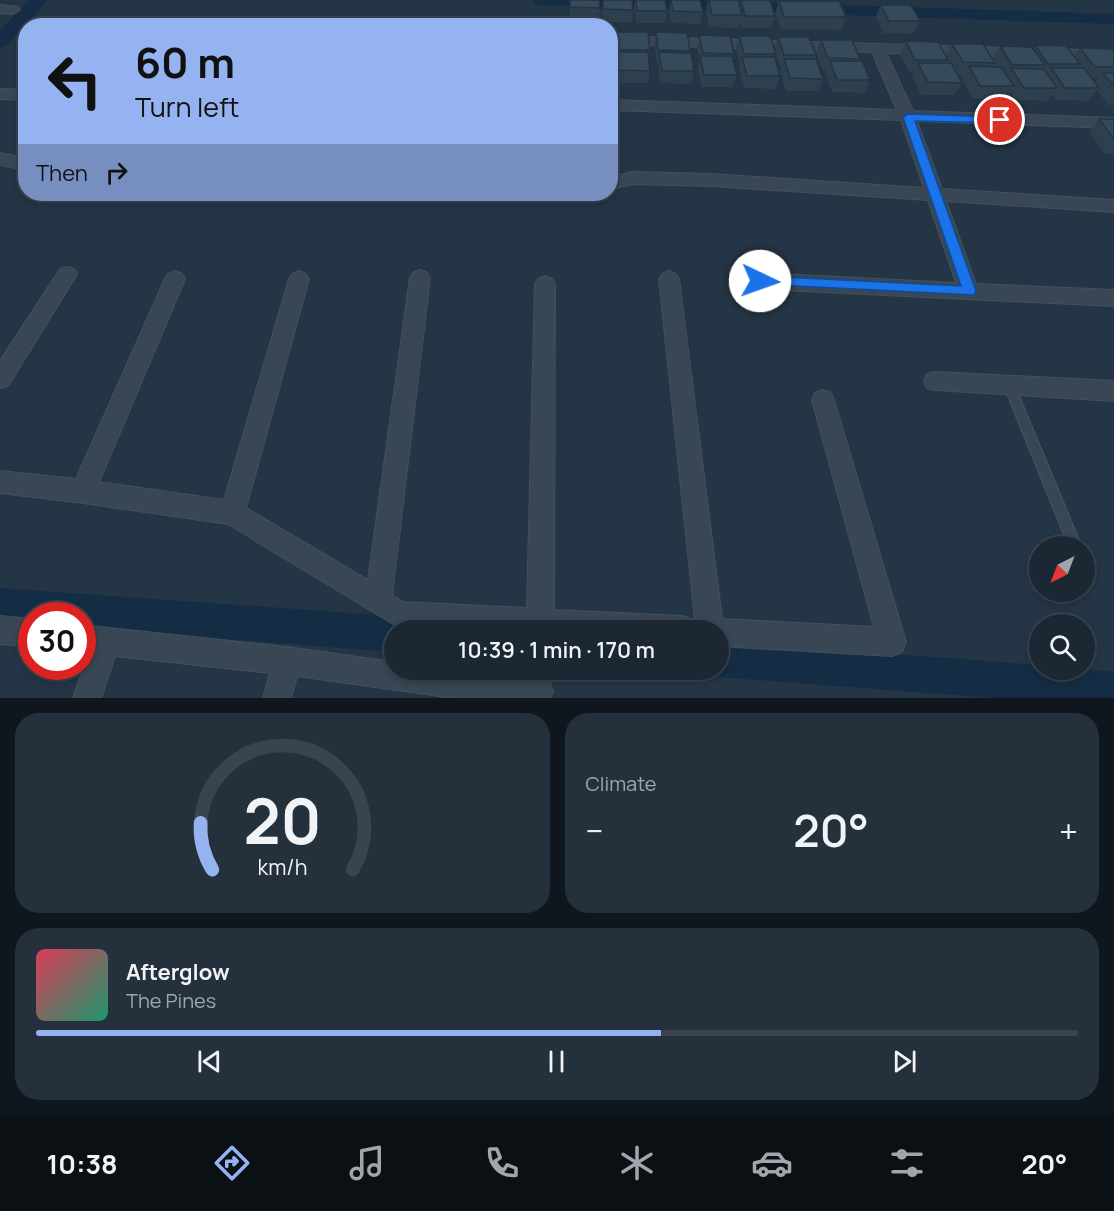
<!DOCTYPE html>
<meta charset="utf-8">
<style>
:root{--surface:#1b2834;--page:#24303c;--text:#f1f3f6;--muted:#a0a6ac;--line:#39444f;--accent:#95b2f1}
body{margin:0;font-family:Manrope,sans-serif;background:var(--page);color:var(--text);height:100vh;display:flex;flex-direction:column;font-size:22px;white-space:nowrap}
*{box-sizing:border-box;margin:0}
p{font-size:20px;color:var(--muted)}
.icon{flex:none;width:33px;height:33px;fill:none;stroke:currentColor;stroke-width:2;stroke-linecap:round;stroke-linejoin:round}
.map{position:relative;height:698px;overflow:hidden}
.details{display:flex;flex-direction:column;gap:15px;padding:15px;background:#0f161d;flex:1}
.details>*{flex:none}
.banner{position:absolute;left:18px;top:18px;width:600px;height:183px;border-radius:24px;box-shadow:0 3px 9px #0003,0 0 0 2px var(--line);background:#95b2f1;color:#111;overflow:hidden}
.needle{width:39px;rotate:222deg}
.tools{position:absolute;left:1029px;top:536px;display:grid;gap:12px}
.tools a{display:grid;place-items:center;width:66px;height:66px;border-radius:50%;background:var(--surface);box-shadow:0 3px 9px #0003,0 0 0 2px var(--line);font-size:30px}
.speed{position:absolute;left:18px;top:602px;display:flex;gap:12px;font-size:30px;font-weight:700;text-align:center}
.speed>*{display:grid;place-content:center;width:78px;height:78px;border-radius:50%;background:var(--surface);box-shadow:0 3px 9px #0003,0 0 0 2px var(--line);line-height:1}
.speed .limit{border:9px solid #d22;background:#fff;color:#111}
.pin{position:absolute;display:grid;place-items:center;width:51px;height:51px;color:#fff;margin:-26px;border:3px solid #fff;border-radius:50%;box-shadow:0 2px 6px #0007}
.me{position:absolute;width:66px;margin:-33px;rotate:93deg;stroke-linejoin:round;filter:drop-shadow(0 0 4px #0008)}
.turn{display:flex;align-items:center;gap:21px;height:126px;padding:0 18px;font-size:27px}
.turn .icon{width:78px;height:78px;stroke-width:2.5}
.turn b{display:block;font-size:42px;line-height:51px}
.then{display:flex;align-items:center;height:57px;padding:0 18px;background:#0003;gap:12px;font-size:22px}
.big{font-size:45px;font-weight:600;line-height:1.1}
.details .card{flex:1;display:flex;flex-direction:column;justify-content:center;gap:9px;min-width:0;padding:0 21px;border-radius:24px;background:var(--page)}
.details .dial{align-items:center;gap:0}
.dial svg{height:156px;overflow:visible;fill:none;stroke:var(--line);stroke-width:7;stroke-linecap:round;text-anchor:middle}
.dial text{fill:var(--text);stroke:none}
.song{display:flex;align-items:center;gap:18px}
.cover{width:72px;height:72px;border-radius:9px;background:linear-gradient(135deg,hsl(350 70% 55%),hsl(160 70% 35%))}
.played{height:6px;border-radius:3px;background:linear-gradient(90deg,var(--accent) 60%,var(--line) 60%)}
.keys{display:flex;justify-content:space-around;direction:ltr}
.heat{display:flex;justify-content:space-between;align-items:center;font-size:33px;direction:ltr}
.details .tiles{flex:1;display:grid;gap:15px;grid-template-columns:1fr 1fr}
.card:last-child{grid-column:span 2}
.trip{position:absolute;left:384px;top:620px;width:345px;height:60px;border-radius:30px;background:var(--surface);box-shadow:0 3px 9px #0003,0 0 0 2px var(--line);font-weight:600;line-height:60px;text-align:center}
.tab-bar{display:flex;height:96px;justify-content:space-around;align-items:center;background:#0b1015;color:var(--muted)}
.tab-bar .icon{width:42px;height:42px}
.tab-bar .active{color:var(--accent)}
.tab-bar b{font-size:27px;color:var(--text)}
.map>svg:first-child{display:block}
</style>
<div class="map">
<svg width="1114" height="698" viewBox="0 0 1114 698">
<rect width="100%" height="100%" fill="#243545"/>
<g fill="none" stroke-linecap="round" stroke-linejoin="round">
<!-- canal -->
<path fill="#152d44" fill-rule="evenodd" d="M29,0H48L6,46L0,48V31Z
M532,0H698L1114,14V24L541,5L535,4Z
M0,588L394,616L406,622L410,630H394V652L82,628V615H32V624L0,622Z
M718,641L1040,665V669L1114,671V698H993L718,677L704,669H718Z"/>
<!-- lane casing -->
<g stroke="#42505d" stroke-width="3">
<path id="lane" d="M1009,380L1013,382L1014,385L1081,546H1069L1004,385L1005,382Z"/>
</g>
<!-- street casing -->
<g stroke="#42505d" stroke-width="2">
<path id="street" d="M0,5L18,7L20,10L13,14L0,13Z
M610,36L1114,51V59L886,53L913,111L1114,118V128L917,121L942,189L1114,200V212L946,201L976,284L1114,290V306L760,289L753,286L750,281L753,276L760,273L956,283L928,200L711,186L633,184L610,189V177L633,172L711,174L924,188L901,120L610,110V100L897,110L872,52L610,44Z
M0,89L26,90V100L0,99Z
M0,153L26,158V170L0,165Z
M67,267L74,269L77,274L74,279L8,386L0,388V361L60,269Z
M420,270L427,273L430,278L392,595L403,602L527,608L535,284L538,279L545,276L552,279L555,284L554,610L683,616L693,620L696,629L659,279L662,274L669,271L676,274L679,279L722,619L874,627L812,400L815,393L823,390L831,393L834,400L906,642L902,652L892,656L718,646V630L400,628L228,524L83,503L0,493V471L76,479L165,279L168,274L175,271L182,274L185,279L99,482L224,500L289,279L292,274L299,271L306,274L309,279L246,508L368,580L410,278L413,273Z
M935,372L1114,381V401L935,390L927,388L924,381L927,374Z
M0,616L32,619V647L0,644Z
M82,625L287,647L394,662V669H449L539,677L549,681L553,691L550,698H454L297,676L291,698H263L270,673L115,656L101,698H73L89,653H82Z"/>
</g>
<!-- lane -->
<use href="#lane" fill="#394754" fill-rule="evenodd"/>
<!-- street -->
<use href="#street" fill="#394754" fill-rule="evenodd"/>
</g>
<!-- wall -->
<path fill="#2e404e" fill-rule="evenodd" d="M570,0L600,8L599,20H570Z
M602,0H632L633,10L632,22H603Z
M635,0H665L667,11L665,23H636L634,7Z
M670,0H700L703,12L700,24L671,23L669,8Z
M708,0L739,5L740,0L775,16L771,28H742L740,22L739,28L709,27L706,11Z
M779,1L846,17L841,30L781,29L775,13Z
M881,5L920,21L913,34L883,33L876,17Z
M617,32L650,50L649,58L650,71L648,83H617L615,64Z
M656,32L690,51V53L694,71L692,84L660,83L658,63H657L654,45Z
M699,35L734,54L733,59L737,75L733,87H701L698,68L699,61L697,48Z
M739,36L776,54L775,57L780,76L776,89L744,88L739,69L740,65L736,48Z
M778,37L816,55L814,59L823,79L819,91H786L780,71L782,67H780L774,49Z
M821,40L860,59L859,61L870,80L865,93L832,92L825,73L826,71H823L816,52Z
M906,41L945,56L952,44L993,59L1000,46L1033,48L1035,45L1074,57L1080,48L1114,51V105H1108L1097,90L1088,101L1056,100L1052,95L1048,101L1015,100L1010,92L1005,99L972,98L961,78L963,75H957L962,83L954,95H921L912,75L913,72H909L900,54ZM1092,79H1098L1095,83Z
M1099,119H1114V154H1105L1089,131Z"/>
<!-- building -->
<path fill="#354a5b" stroke="#253440" stroke-width="1.5" d="M570,0H599L600,8L570,7Z
M603,0H632L633,10L603,9Z
M636,0H665L667,11H637Z
M671,0H700L703,12L673,11Z
M709,0H738L742,15H712Z
M741,0H770L775,16H745Z
M779,1H839L846,17H784Z
M881,5H911L920,21H889Z
M617,32H648L650,50H618Z
M656,32L687,33L690,51L658,50Z
M699,35L730,36L734,54L703,53Z
M739,36H770L776,54H744Z
M778,37H809L816,55H784Z
M821,40H852L860,59L828,58Z
M906,41L938,42L948,60H915Z
M952,44H983L995,63L963,62Z
M1035,45L1066,46L1080,64H1048Z
M1000,46L1032,47L1045,65H1012Z
M1080,48L1112,49L1114,51V67H1095Z
M617,52H648L650,71L618,70Z
M659,52L691,53L694,71H662Z
M700,56H732L737,75H704Z
M742,57H775L780,76H747Z
M784,59H816L823,79L790,78Z
M830,61H862L870,80H837Z
M918,63H951L962,83L928,82Z
M969,66L1001,67L1014,86H980Z
M1011,68L1044,69L1057,88H1024Z
M1051,68H1084L1099,88H1065Z
M1103,73H1114V86Z
M1099,119H1114V139Z"/>
<!-- route -->
<path fill="#1a73e8" stroke="#114b97" stroke-width="1.5" d="M908,114L1000,117L1005,120L1000,123L915,121L976,291L974,295L756,284L754,281L760,276L961,286L903,117Z"/>
</svg>
<div class="tools">
<a><svg class="needle" viewBox="-14 -14 28 28"><path d="M0-13l5 13h-10z" fill="#e53935"/><path d="M0 13l5-13h-10z" fill="#a0a6ac"/></svg></a>
<a><svg class="icon" aria-label="search" viewBox="0 0 24 24"><circle cx="10" cy="10" r="6"/><path d="M15 15l6 6"/></svg></a>
</div>
<div class="speed"><div class="limit">30</div></div>
<div class="pin" style="left:1000px;top:120px;background:#d93025"><svg class="icon" aria-label="arrive" viewBox="0 0 24 24"><path d="M6 21V4h12l-3 4 3 4H6"/></svg></div>
<svg class="me" style="left:760px;top:281px" viewBox="-20 -20 40 40"><circle r="19" fill="#fff"/><path d="M0-13L10 11 0 6-10 11z" fill="#1a73e8"/></svg>
<div class="trip">10:39 · 1 min · 170 m</div>
<div class="banner">
<div class="turn"><svg class="icon" aria-label="left" viewBox="0 0 24 24"><path d="M17 20v-9H6M10 6l-5 5 5 5"/></svg><div><b>60 m</b>Turn left</div></div>
<div class="then">Then<svg class="icon" aria-label="right" viewBox="0 0 24 24"><path d="M7 20v-9h11M14 6l5 5-5 5"/></svg></div>
</div>
</div>
<section class="details">
<div class="tiles">
<div class="card dial"><svg viewBox="0 0 100 80">
<path d="M14 69A42 42 0 1 1 86 69"/>
<path d="M14 69A42 42 0 0 1 8 45" stroke="#95b2f1"/>
<text x="50" y="56" font-size="32" font-weight="700">20</text>
<text x="50" y="72" font-size="11">km/h</text>
</svg></div>
<div class="card"><p>Climate</p>
<div class="heat"><a>−</a><b class="big">20°</b><a>+</a></div>
</div>
<div class="card">
<div class="song"><i class="cover"></i><div><b>Afterglow</b><p>The Pines</p></div></div>
<div class="played"></div>
<div class="keys"><svg class="icon" aria-label="previous" viewBox="0 0 24 24"><path d="M18 5L8 12l10 7zM5 5v14"/></svg><svg class="icon" aria-label="pause" viewBox="0 0 24 24"><path d="M8 5v14M16 5v14"/></svg><svg class="icon" aria-label="next" viewBox="0 0 24 24"><path d="M6 5l10 7-10 7zM19 5v14"/></svg></div>
</div>
</div>
</section>
<nav class="tab-bar">
<b>10:38</b>
<svg class="icon active" aria-label="directions" viewBox="0 0 24 24"><path d="M12 3l9 9-9 9-9-9zM9 14v-3h6M13 9l2 2-2 2"/></svg>
<svg class="icon" aria-label="music" viewBox="0 0 24 24"><path d="M9 18V5l10-2v13"/><circle cx="6" cy="18" r="3"/><circle cx="16" cy="16" r="3"/></svg>
<svg class="icon" aria-label="phone" viewBox="0 0 24 24"><path d="M5 4h4l2 5-3 2q2 4 5 5l2-3 5 2v4C11 20 4 13 5 4z"/></svg>
<svg class="icon" aria-label="climate" viewBox="0 0 24 24"><path d="M12 3v18M4 7l16 10M4 17L20 7"/></svg>
<svg class="icon" aria-label="car" viewBox="0 0 24 24"><path d="M5 17H2v-5l4-1 3-4h7l3 4 3 1v5h-3M9 17h6M6 11h13"/><circle cx="7" cy="17" r="2"/><circle cx="17" cy="17" r="2"/></svg>
<svg class="icon" aria-label="filters" viewBox="0 0 24 24"><path d="M4 7h16M4 17h16"/><circle cx="9" cy="7" r="2"/><circle cx="15" cy="17" r="2"/></svg>
<b>20°</b>
</nav>
